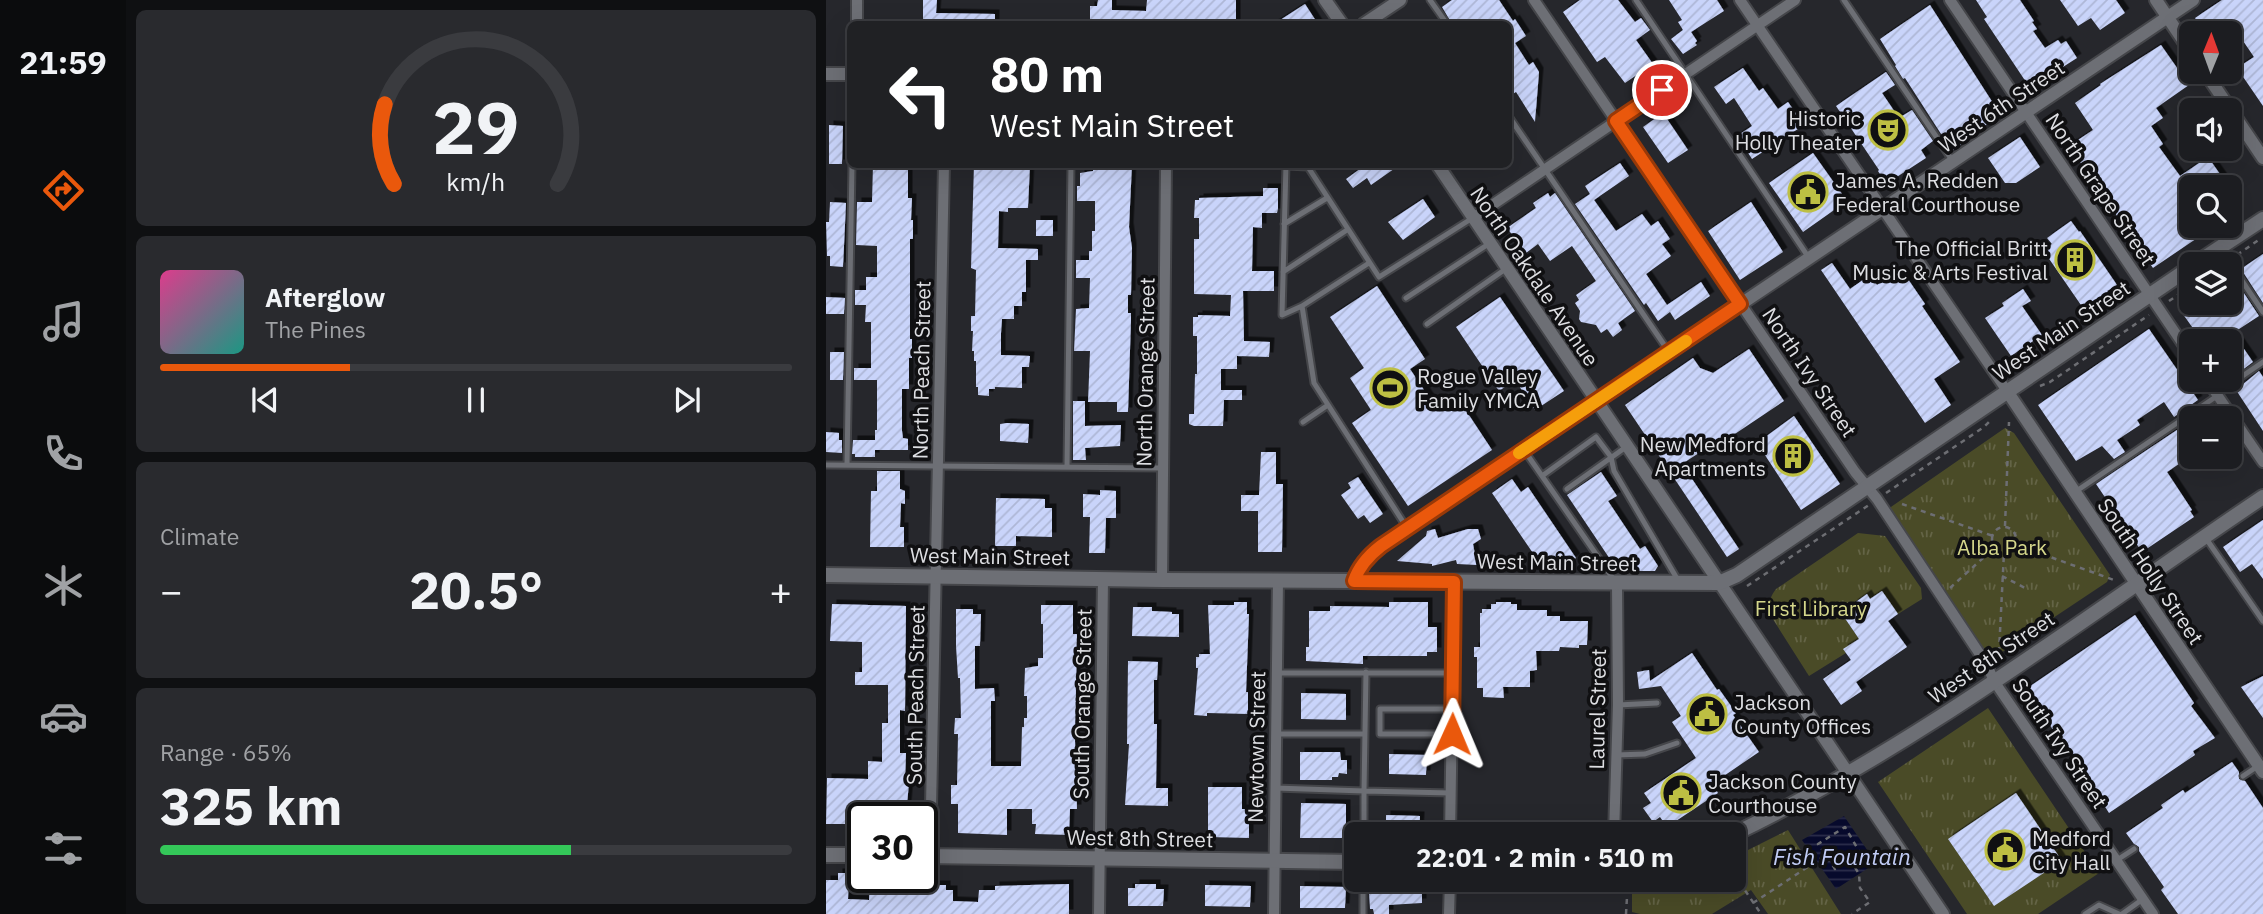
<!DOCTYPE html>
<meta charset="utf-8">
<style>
:root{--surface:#1c1d21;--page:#292a2e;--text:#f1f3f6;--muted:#a0a2a5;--line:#3a3b3f;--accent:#ea580c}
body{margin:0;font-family:"IBM Plex Sans",sans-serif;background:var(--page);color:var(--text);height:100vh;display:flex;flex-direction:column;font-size:26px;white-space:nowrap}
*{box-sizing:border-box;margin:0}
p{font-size:23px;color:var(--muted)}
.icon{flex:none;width:38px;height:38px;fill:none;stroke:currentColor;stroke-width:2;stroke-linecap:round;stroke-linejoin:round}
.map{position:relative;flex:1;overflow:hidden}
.panel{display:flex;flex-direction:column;gap:10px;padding:10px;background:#0f1012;width:700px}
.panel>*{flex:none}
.top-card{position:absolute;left:21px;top:21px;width:665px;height:147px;border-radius:10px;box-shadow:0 7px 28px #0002,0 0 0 2px var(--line);background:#202124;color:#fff;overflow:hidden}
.needle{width:46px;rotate:1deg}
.tools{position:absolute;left:1353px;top:21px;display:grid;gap:14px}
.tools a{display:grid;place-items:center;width:63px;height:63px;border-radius:10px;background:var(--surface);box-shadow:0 7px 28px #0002,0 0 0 2px var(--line);font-size:35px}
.speed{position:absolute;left:21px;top:802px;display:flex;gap:14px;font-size:35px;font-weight:700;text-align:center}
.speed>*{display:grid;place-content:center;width:91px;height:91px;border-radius:50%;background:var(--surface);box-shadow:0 7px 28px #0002,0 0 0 2px var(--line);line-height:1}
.speed .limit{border:4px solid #111;border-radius:10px;background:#fff;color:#111}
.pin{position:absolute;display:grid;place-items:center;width:60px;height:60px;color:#fff;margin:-30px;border:4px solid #fff;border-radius:50%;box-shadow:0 2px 7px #0007}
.me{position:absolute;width:77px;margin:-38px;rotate:1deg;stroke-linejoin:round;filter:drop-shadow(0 0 5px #0008)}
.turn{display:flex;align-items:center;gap:24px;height:147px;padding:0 28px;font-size:32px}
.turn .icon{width:91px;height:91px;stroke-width:2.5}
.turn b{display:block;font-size:49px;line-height:60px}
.big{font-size:52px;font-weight:800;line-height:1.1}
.panel .card{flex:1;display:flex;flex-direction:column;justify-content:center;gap:10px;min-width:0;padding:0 24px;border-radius:10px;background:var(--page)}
.panel .dial{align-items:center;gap:0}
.dial svg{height:182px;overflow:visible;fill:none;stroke:var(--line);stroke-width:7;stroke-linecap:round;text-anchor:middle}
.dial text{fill:var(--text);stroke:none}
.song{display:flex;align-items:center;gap:21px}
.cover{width:84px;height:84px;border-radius:10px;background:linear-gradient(135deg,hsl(330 70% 55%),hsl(170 70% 35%))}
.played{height:7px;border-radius:4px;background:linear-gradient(90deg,var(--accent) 30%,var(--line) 30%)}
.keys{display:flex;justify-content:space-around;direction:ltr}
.heat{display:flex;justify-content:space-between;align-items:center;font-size:38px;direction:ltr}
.charge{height:10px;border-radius:5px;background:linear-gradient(90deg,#34c759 65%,var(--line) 0)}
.trip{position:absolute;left:518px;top:822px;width:402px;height:70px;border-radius:10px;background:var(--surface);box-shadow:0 7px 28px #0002,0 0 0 2px var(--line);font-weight:800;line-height:70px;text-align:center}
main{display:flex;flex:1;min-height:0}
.tab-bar{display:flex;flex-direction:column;width:126px;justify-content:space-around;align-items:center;background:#0b0c0d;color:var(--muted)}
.tab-bar .icon{width:49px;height:49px}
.tab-bar .on{color:var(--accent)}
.tab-bar b{font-size:32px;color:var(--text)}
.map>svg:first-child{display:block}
</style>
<main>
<nav class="tab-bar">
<b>21:59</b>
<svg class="icon on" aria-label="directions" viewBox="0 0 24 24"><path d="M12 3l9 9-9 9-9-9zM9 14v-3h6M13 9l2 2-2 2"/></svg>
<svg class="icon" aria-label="music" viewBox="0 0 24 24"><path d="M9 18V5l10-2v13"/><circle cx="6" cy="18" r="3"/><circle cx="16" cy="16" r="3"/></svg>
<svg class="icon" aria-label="phone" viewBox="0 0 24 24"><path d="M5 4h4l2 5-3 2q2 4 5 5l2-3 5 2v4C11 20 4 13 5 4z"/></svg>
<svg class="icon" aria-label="climate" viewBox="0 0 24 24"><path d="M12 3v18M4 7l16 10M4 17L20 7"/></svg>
<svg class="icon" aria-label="car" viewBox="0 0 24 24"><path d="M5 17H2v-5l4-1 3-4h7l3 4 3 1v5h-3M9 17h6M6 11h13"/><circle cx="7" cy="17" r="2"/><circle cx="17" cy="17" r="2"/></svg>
<svg class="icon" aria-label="filters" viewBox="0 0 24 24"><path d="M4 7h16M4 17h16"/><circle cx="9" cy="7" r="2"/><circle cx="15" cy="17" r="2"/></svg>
</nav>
<section class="panel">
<div class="card dial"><svg viewBox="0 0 100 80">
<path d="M14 69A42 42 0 1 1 86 69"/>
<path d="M14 69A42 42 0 0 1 10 34" stroke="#ea580c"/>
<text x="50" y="56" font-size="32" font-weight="700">29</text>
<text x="50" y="72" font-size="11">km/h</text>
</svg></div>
<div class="card">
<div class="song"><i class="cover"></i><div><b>Afterglow</b><p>The Pines</p></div></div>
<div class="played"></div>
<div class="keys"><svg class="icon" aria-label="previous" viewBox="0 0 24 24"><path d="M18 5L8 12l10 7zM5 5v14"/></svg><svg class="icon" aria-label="pause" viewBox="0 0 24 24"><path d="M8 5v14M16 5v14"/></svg><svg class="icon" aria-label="next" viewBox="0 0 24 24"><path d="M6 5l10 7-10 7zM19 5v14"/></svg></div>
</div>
<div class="card"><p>Climate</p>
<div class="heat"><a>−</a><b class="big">20.5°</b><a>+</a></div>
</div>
<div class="card"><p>Range · 65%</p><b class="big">325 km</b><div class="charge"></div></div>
</section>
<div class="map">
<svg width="1437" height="914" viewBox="0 0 1437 914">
<defs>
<pattern id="grass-tufts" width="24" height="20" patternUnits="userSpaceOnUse" patternTransform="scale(1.75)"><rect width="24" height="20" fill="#4a4b27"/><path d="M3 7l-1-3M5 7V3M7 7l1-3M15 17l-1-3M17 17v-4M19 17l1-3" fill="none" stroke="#646446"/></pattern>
<pattern id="water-rules" width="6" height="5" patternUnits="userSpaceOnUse" patternTransform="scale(1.75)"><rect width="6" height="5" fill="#070a2c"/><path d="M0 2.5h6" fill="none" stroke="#2b2d4a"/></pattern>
<pattern id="building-hatch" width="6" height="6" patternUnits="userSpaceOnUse" patternTransform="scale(1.75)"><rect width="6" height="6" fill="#c9d4fa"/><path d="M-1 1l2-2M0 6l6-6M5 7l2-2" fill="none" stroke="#aeb7d6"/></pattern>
<filter id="shadow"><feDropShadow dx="4.5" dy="-4.5" stdDeviation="0" flood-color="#0009"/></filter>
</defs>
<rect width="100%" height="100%" fill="#26272c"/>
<!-- grass -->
<path fill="url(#grass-tufts)" d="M1179,428L1188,433L1284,575L1281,582L1164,660L1062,509Z
M1032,533L1059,536L1095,588L1096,599L1072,614L1056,591L1044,599L1041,594L1027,603L1030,609L1018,617L1033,639L1018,649L1020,653L983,676L943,613C942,603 944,597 950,589Z
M1162,708L1273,873L1212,914H1141L1052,782Z
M962,830L1015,914H942L925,890L886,914H814L806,912V885L844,880H908V857Z"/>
<!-- water -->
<path fill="url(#water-rules)" d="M1018,816L1050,863L1010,889L976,840Z"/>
<!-- building -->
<path fill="url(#building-hatch)" filter="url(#shadow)" d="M97,0H111L110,13L169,14V24H97Z
M272,0H286V10L320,11L321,0H410V24H264V6H271Z
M626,0H673L687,21L689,19L700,36L689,43L703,65L707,62L713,72L709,122L690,92L682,97V24H626L616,7Z
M754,0H792L809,22L815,18L824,30L810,40L827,64L799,83L779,57L771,62L737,12Z
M843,0H891L898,11L865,32L871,41L869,43L871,45L857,54L845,39L857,30L852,22L856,20Z
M1150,0H1194L1208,21L1206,22L1211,29L1207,31L1219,48L1232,40L1235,44L1240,41L1251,58L1204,88L1158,19L1161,17Z
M1234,0H1290L1299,13L1274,30L1265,18L1252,26Z
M1396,0H1437V106L1411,68L1428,57L1413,35L1404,41V33H1379L1369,18Z
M479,4L492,24H448Z
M1104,5L1174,114L1126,151L1079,78L1077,79L1069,66L1070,65L1054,39Z
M1335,45L1363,85L1330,108L1337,118L1325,126L1337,144L1333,147L1354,176L1382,157L1403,187H1365V226H1389L1327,268L1243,146L1267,130L1249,103L1275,85L1274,84Z
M917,68L933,91L937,88L952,109L962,102L978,125L926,159L911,136L926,126L908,98L900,104L888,87Z
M1060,72L1069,85L1056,93L1073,118L1086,110L1107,141L1095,150L1100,158L1060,184L1052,171L1053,170L1010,106Z
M837,113L862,150L842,163L817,127Z
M3,125L17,126L16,164H3Z
M1194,137L1214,167L1190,183H1179L1162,158Z
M987,153L1021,201L977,232L943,183Z
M794,163L803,176L768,200L790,231L816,214L825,226L832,221L844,239L836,244L845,256L820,274L841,305L875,282L884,296L849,320L844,312L832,321L820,303L818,305L749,204L764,194L759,186Z
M47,164H82V198H86L85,220H87V239H84V339H86V358H83V389H76V431L77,438L82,439V450H49V457H29V454H26L27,440H49V430H51V380H28V368H45V322H39L40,305H29V290H40V277H51V246L30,245L31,202H46Z
M148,164H204L202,208H182V212L173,211L172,248L212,249V260H200V292H196V306H188V319H176L175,333V355L204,356L203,367H196V388L169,387V389H163V396L152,395V387H150V361H148V351H146L147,331H145V316H149L150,270L145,268Z
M267,164H306L303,227L306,248L305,295H302V313H305V319L302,412H291V402H262L264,351H248L250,309L263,308L264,278H250V260H263V251H266V231H269V201H251V186H254V173L267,171Z
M541,164H575L545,185L541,178L527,188L520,179Z
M437,188H452V209L451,213H436V228L427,227L426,271H448V291H417L418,341L444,342L443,357L411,356V369H395V390H416V400H398L397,426H368L363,424V414H368L369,374H371V336H367V317H372V315L404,316L405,295L368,294V239H373V218H368L369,200H373V198L437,196Z
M722,193L724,197L729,193L809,311L792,323L796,330L787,337L781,329L775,333L770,325L755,322L753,319L754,311L749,303L753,300L750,295L770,281L746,246L724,261L712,244L700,253L681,228L710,208L707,203Z
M597,199L609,217L577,240L562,222Z
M4,202L20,203L17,267L4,266V256H1L0,222H3Z
M925,202L957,252L914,280L882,231Z
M210,220H227V236H210Z
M1245,221L1253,232L1254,231L1291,285L1281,291L1283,294L1269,304L1267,301L1257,308L1217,250L1226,244L1221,238Z
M1437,254V303L1415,269Z
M1006,263L1024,289L1044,275L1051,285L1075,269L1099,304L1096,306L1134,362L1108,379L1125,405L1099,423L995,270Z
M1406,275L1433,316L1407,333L1427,362L1415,371L1404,354V341H1376L1354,310L1364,303H1404V277Z
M551,286L599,359L584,369L606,402L610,399L618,410L633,400L666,450L582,506L526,423L545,410L524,378L538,368L504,317Z
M1197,289L1205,301L1196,306L1216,335L1185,356L1159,318L1178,306L1176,303Z
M0,297L19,298L18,314H0Z
M674,297L738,391L709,410L689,380L673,391L630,327Z
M1323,329L1372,400L1348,417L1338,402L1311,420L1314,425L1291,440L1299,452L1288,459L1276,446L1250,461L1212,405Z
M923,349L958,401L882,452L879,449L856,464L913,549L901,557L799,405L867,358L874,368L887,373Z
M4,352H18L17,380H4Z
M1433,371L1437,377V431L1410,390Z
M247,401H259V426L295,425L294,446L259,448L260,460H247Z
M968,416L1014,484L975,510L931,443Z
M181,423L203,424L202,443L174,441V424Z
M1354,428L1365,444V456L1341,472L1366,510L1364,511L1368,517L1316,552L1270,484Z
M0,432L13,433V440H16V453L0,452Z
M435,452H450V484H457L456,552H432V511H415V495H433Z
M51,471H74V489L79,491V504L75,503L74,527H78V547H44L45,491H51Z
M775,472L791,496L782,501L814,549L819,546L832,566L829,571H792L741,495Z
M532,477L557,514L544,523L538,515L532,519L515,495L525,488L522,483Z
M686,479L695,492L702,487L750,558L740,565L735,557L724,565L719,558L713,562L666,493Z
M274,490L290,491V518H280L279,553H263L264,517H257V494L274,495Z
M170,498L219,499V508H226V537L190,536V546H169Z
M1437,520V579L1426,564L1414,572L1397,547Z
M609,529L612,538L642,529H652L655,539L647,544L651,565L631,564L630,560L606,566V564L571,561L600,536L601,531Z
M1056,591L1072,614L1062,621L1081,647L1030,682L1036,691L1015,705L997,679L1025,660L1017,649L1033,639L1018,617L1030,609L1027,604L1041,594L1044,599Z
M408,602H421V614H423L420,692H422V714L381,713V716L368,715L372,668H370V657H373V654H384L382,605H408Z
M563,602H602V627H611V652H601V656H537V664L480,661V647H483V611H504V606L563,607Z
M670,602H685V604H691V610H721V616H734V621H762L761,645H753V648L734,647L733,651H710L711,670L704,671V687H677L678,698L657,697V688H651V657H648V647H654V613H656V609H665V604H670Z
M6,604L80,606L79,711L74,710V753H80L79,782H83L80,817H51V807H28L27,824H0L1,778L42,779V761L56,762V723H62V685H29V672H36V642L4,641Z
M215,605H247V634H251L249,741L251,809H244L243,835L209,834L210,824H206V809H181V835L132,833V804H125V785H131L132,734H128L129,718H135L134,678H132L130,646V609H147V614H155L154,646H149V689L168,688L169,701H165V766H195L196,727H198V718H201V696H198L199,668L212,666V658H217V624H215Z
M307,607H326V611L346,612V614H353V637L306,636Z
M1309,615L1368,703L1365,706L1389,738L1367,751L1369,755L1283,813L1256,771L1258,770L1242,746L1239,748L1200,689Z
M866,653L891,690L893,689L910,713L907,715L933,752L886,784L892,793L841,827L834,817L827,822L817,808L825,803L818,793L870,758L846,722L855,716L835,686L813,689L811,672L823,670L824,681Z
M302,661L332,662L331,680H328V724H331L330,788H342V806L299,805L303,744H301Z
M1437,676V718L1415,687Z
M475,693L520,694V720L475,719Z
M474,752H514L515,760H521V774L513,773L512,777H506V780H474Z
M563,754L601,755L600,775L563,774Z
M1406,762L1413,772V779L1419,781L1437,808V914H1352L1335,890L1338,887L1313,851V847L1308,844L1300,833L1337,808L1335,805L1357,790L1359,793Z
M382,787H416V809H423V838L382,837Z
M1190,793L1236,861L1168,906L1122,839Z
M475,803L520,804V838H474Z
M560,815L594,816L593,835H560Z
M12,873H23L22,899L43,900L44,880L99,881V885H120V890H127V901L152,902L153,890H169V886L243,884V914H0V880H12Z
M309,884H330V889H338L337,906H302V888H309Z
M379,885L425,886L424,907L379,906Z
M474,886L520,887L519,908H474Z
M563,890H596V903L563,905V914H548L547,909H544L543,893H560Z"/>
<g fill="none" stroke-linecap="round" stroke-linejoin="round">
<!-- service casing -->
<g stroke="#45464a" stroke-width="9">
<path id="service" d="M604,0L621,24
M810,0L983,258
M1018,0L1126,160
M682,115L843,352
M460,164L456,315L476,306
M460,166L482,167L553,277L645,219
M458,224L501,198
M1394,248L1437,312
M543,263L476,306L488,383L581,528
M457,272L521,230
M580,298L664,243
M601,324L681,268
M1390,394L1437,362
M477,422L502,405
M698,450L788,580
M0,465L336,468
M21,465L26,164
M241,467L245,164
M716,476L770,437L785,457L788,471L853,582
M741,489L800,447
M1249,492L1391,396
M1379,537L1437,621
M540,672L538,791L625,793
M451,673H626
M792,705L831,703
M451,734H539
M625,734H554V709H626
M790,755L819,754L851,743
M1417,776L1432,766
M449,788L538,791V835
M1291,860L1308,849
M537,914V880
M1259,914L1273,905L1293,914
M1296,914L1317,899"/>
</g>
<!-- minor casing -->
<g stroke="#45464a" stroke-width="14">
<path id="minor" d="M708,0L1029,472L1051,499L1161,665L1168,681L1327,914
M914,0L1181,391
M1124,0L1365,356
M31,24V0
M647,218L969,0
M1381,380L1437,462
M336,580L340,164
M624,835L628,582
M788,835L792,705L791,584
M104,856L118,164
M273,914L277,578
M448,914L452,580
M623,914L624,880"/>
</g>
<!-- tertiary casing -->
<g stroke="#45464a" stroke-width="16">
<path id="tertiary" d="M499,0L516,24
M1330,0L1365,52
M538,24L574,0
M1379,72L1437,158
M0,74H24
M611,164L1117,914
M1181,391L1437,772
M528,581C533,566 542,556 555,546L1367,0"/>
</g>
<!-- secondary casing -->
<g stroke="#45464a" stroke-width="18">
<path id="secondary" d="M1369,264L1437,219
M0,575L336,580L893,583L911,575L1365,267
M906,835C1095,744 1263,614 1437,497
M0,855H37
M96,856L530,862"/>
</g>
<!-- path -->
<path stroke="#6d6e73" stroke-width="2.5" stroke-dasharray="5 5" stroke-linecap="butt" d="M1411,255L1434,239
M1343,301L1365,286
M1214,386L1224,382L1323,315
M1060,493L1158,427L1164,421
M1076,504L1167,536
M1179,526L1183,422
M1166 539a12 12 0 1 1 24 0a12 12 0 1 1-24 0Z
M1188,544L1288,580
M1176,576L1201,589
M921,586L1043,505
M1124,588L1168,548
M1173,652L1178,552
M1024,859L1033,874L1034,888L1044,902L1026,914
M908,874L935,914
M927,903L1000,855L992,844L1019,827L1033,851L1009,869L1000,855
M800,914L802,880"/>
<!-- service -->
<use href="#service" stroke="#6d6f75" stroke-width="5"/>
<!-- minor -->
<use href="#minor" stroke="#6d6f75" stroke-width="10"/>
<!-- tertiary -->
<use href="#tertiary" stroke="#6d6f75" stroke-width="12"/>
<!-- secondary -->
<use href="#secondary" stroke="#6d6f75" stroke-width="14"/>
</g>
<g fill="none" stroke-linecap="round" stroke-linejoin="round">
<!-- route casing -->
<g stroke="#983908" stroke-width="18">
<path id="route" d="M626,734L628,582L528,581C533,566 542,556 555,546L914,304L790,121L836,90"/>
</g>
<!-- route -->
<use href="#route" stroke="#ea580c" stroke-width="12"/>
<!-- slow -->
<path stroke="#f59e0b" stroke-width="12" d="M693,453L860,341"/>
</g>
<!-- icons -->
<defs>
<g id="theatre-ring" transform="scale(2.0125)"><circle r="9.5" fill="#101012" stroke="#bdbf43" stroke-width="1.5"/><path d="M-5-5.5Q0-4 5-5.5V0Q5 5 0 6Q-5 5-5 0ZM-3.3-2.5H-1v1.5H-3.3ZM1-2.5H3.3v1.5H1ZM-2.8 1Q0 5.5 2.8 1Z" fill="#bdbf43"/></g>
<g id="civic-ring" transform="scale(2.0125)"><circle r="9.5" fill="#101012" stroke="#bdbf43" stroke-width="1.5"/><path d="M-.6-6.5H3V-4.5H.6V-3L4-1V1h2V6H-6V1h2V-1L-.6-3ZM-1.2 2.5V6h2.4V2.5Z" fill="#bdbf43"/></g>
<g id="building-ring" transform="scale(2.0125)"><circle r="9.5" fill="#101012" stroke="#bdbf43" stroke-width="1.5"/><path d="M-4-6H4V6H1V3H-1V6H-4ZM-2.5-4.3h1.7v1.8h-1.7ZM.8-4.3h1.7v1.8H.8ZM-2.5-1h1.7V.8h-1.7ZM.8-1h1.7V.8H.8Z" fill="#bdbf43"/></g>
<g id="stadium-ring" transform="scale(2.0125)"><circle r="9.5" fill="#101012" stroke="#bdbf43" stroke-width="1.5"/><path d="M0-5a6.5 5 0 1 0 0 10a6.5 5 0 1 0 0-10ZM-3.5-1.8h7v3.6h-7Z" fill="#bdbf43"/></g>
</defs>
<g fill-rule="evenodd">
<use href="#theatre-ring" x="1062" y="130"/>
<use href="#civic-ring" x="982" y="192"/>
<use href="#building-ring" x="1249" y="260"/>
<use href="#stadium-ring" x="564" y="388"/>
<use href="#building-ring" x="967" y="456"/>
<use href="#civic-ring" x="881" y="714"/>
<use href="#civic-ring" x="855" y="793"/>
<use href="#civic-ring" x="1179" y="850"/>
</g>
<g text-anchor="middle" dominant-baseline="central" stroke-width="7" stroke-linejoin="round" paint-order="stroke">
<!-- street labels -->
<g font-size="21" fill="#dddee2" stroke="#101012">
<text transform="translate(1175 106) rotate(-34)">West 6th Street</text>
<text transform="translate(1275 189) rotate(56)">North Grape Street</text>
<text transform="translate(709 276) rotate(56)">North Oakdale Avenue</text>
<text transform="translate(1235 330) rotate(-34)">West Main Street</text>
<text transform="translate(95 370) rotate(-89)">North Peach Street</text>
<text transform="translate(319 372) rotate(-89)">North Orange Street</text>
<text transform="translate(984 372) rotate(56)">North Ivy Street</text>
<text transform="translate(164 556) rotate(1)">West Main Street</text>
<text transform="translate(731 562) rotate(1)">West Main Street</text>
<text transform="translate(1325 571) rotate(56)">South Holly Street</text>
<text transform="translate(1165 657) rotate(-34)">West 8th Street</text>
<text transform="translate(89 695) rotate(-89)">South Peach Street</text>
<text transform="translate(256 704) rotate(-89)">South Orange Street</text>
<text transform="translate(771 709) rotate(-89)">Laurel Street</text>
<text transform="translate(1234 743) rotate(56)">South Ivy Street</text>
<text transform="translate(430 747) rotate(-89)">Newtown Street</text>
<text transform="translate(314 838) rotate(1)">West 8th Street</text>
</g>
<!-- poi labels -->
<g font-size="21" fill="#dddee2" stroke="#101012" text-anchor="start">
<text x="1035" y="118" text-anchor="end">Historic<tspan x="1035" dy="24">Holly Theater</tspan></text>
<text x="1009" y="180">James A. Redden<tspan x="1009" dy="24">Federal Courthouse</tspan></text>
<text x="1222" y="248" text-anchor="end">The Official Britt<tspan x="1222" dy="24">Music &amp; Arts Festival</tspan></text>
<text x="591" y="376">Rogue Valley<tspan x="591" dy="24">Family YMCA</tspan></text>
<text x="940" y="444" text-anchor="end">New Medford<tspan x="940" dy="24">Apartments</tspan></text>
<text x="908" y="702">Jackson<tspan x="908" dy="24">County Offices</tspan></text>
<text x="882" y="781">Jackson County<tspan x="882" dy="24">Courthouse</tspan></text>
<text x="1206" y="838">Medford<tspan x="1206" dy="24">City Hall</tspan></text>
</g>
<!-- park labels -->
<g font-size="21" fill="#d5d78b" stroke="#101012">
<text x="1176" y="547">Alba Park</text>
<text x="985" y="608">First Library</text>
</g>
<!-- water labels -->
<g font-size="23" font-style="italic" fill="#c0cbf4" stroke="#101012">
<text x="1016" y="856">Fish Fountain</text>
</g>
</g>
</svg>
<div class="tools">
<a><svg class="needle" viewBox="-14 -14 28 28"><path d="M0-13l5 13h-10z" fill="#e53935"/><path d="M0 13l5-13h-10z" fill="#a0a2a5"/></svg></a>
<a><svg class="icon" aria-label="sound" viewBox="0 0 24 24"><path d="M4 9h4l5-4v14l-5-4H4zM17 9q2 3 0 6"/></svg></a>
<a><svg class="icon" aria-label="search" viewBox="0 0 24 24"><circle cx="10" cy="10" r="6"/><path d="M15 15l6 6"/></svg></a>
<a><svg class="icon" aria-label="layers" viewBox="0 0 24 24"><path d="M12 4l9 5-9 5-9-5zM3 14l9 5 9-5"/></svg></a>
<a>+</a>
<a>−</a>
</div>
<div class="speed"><div class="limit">30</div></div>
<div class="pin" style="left:836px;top:90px;background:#d93025"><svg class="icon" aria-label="arrive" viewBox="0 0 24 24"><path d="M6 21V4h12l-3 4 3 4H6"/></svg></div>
<svg class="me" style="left:626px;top:734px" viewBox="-20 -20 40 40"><path d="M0-17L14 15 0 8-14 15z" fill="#ea580c" stroke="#fff" stroke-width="4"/></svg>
<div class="trip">22:01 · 2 min · 510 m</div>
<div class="top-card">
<div class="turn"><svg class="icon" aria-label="left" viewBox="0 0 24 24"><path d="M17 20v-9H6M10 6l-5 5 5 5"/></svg><div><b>80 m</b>West Main Street</div></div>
</div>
</div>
</main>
